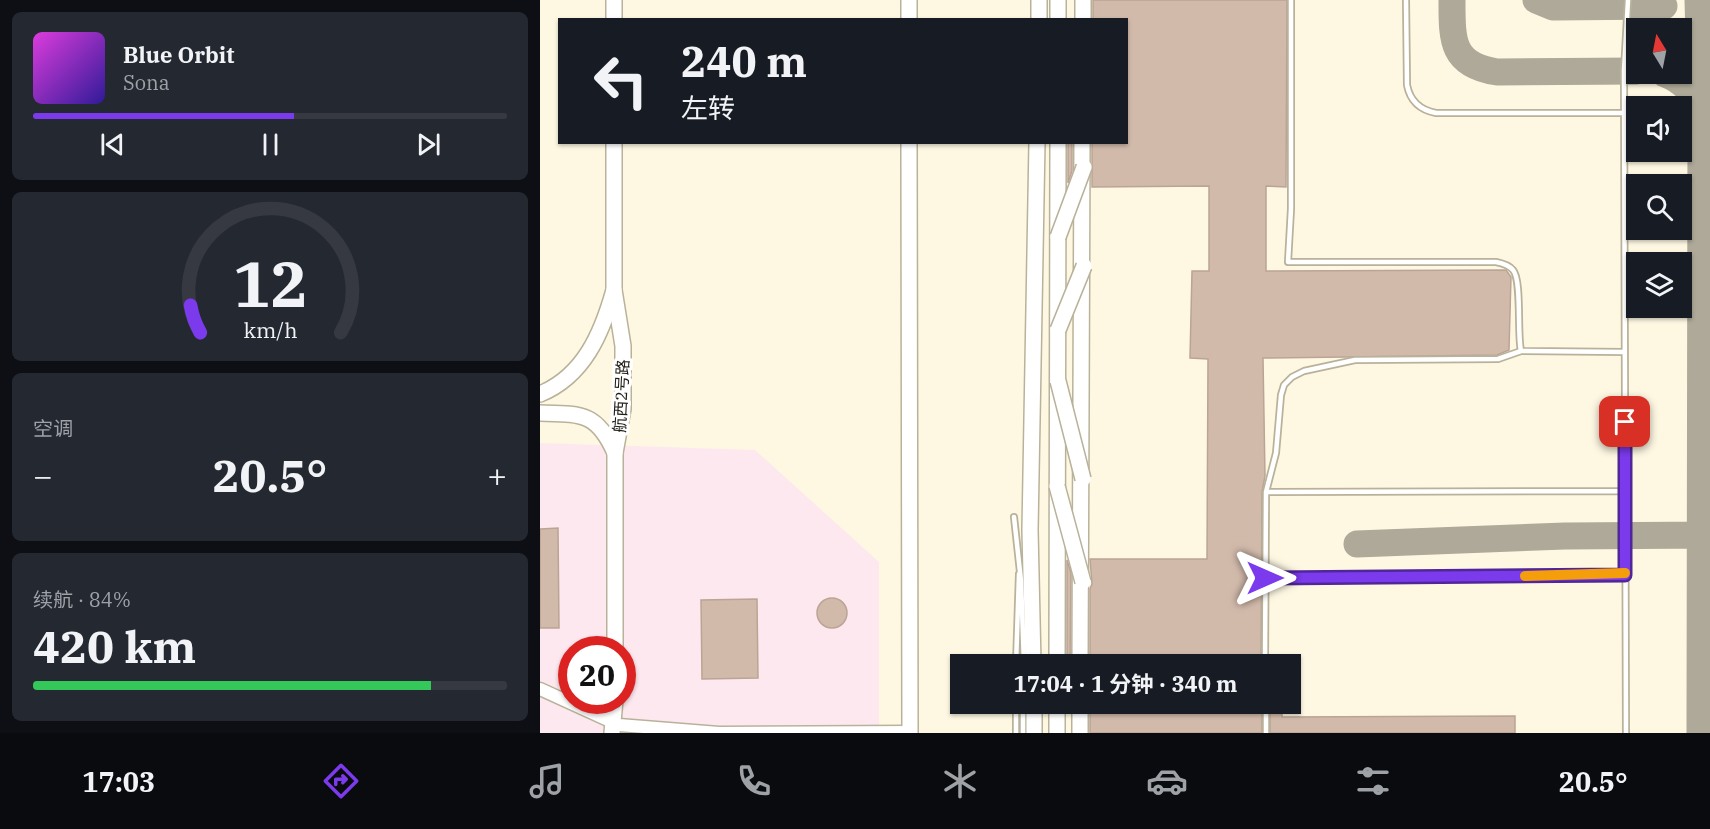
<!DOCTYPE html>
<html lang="zh">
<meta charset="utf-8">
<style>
:root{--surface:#171b24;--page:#242831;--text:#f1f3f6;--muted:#9ea1a6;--line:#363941;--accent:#7c3aed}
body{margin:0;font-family:"IBM Plex Serif","Noto Sans SC",serif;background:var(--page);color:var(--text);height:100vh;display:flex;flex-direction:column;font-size:22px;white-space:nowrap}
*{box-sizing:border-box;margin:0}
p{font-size:20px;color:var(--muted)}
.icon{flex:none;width:33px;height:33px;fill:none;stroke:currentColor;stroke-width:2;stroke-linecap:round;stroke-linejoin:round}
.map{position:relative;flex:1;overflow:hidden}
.side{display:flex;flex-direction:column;gap:12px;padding:12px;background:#0d0f14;width:540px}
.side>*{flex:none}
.hud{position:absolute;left:18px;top:18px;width:570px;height:126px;border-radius:0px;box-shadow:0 2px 4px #0004;background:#171b24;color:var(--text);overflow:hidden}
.needle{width:39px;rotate:350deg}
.controls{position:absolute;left:1086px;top:18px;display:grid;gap:12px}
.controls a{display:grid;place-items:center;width:66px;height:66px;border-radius:0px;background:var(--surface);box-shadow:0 2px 4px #0004;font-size:30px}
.speed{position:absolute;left:18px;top:636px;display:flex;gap:12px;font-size:30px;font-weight:700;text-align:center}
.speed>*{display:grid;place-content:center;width:78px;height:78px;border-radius:50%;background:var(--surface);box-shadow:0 2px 4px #0004;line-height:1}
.speed .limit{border:9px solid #d22;background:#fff;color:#111}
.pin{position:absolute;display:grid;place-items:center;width:51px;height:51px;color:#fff;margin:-26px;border-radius:12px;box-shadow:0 3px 9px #0006}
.me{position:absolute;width:66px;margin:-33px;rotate:90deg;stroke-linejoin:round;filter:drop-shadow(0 0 4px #0008)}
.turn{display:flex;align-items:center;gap:21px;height:126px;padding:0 24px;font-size:27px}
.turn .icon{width:78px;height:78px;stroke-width:2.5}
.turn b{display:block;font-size:42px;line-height:51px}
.big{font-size:45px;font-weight:700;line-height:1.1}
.side .widget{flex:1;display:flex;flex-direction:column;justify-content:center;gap:9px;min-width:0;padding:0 21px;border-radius:9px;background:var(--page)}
.side .dial{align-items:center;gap:0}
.dial svg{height:156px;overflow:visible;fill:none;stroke:var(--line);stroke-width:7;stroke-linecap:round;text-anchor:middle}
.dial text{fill:var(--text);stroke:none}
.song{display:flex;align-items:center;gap:18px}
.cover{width:72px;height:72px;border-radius:9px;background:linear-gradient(135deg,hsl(300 70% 55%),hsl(250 70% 35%))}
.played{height:6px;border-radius:3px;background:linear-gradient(90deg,var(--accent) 55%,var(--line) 55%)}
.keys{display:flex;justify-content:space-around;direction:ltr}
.heat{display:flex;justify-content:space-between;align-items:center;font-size:33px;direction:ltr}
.charge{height:9px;border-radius:4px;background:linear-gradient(90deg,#34c759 84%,var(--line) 0)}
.trip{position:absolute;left:410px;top:654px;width:351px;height:60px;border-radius:0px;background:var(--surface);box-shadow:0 2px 4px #0004;font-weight:700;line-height:60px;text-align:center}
.dock{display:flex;height:96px;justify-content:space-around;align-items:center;background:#090b0e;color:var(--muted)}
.dock .icon{width:42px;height:42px}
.dock .active{color:var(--accent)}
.dock b{font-size:27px;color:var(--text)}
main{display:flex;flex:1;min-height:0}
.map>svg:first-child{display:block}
</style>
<main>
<section class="side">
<div class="widget">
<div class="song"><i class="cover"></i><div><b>Blue Orbit</b><p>Sona</p></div></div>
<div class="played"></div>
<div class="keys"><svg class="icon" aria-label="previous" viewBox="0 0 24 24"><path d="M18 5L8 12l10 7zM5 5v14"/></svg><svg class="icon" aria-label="pause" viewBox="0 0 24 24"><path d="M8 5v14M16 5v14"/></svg><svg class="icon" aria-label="next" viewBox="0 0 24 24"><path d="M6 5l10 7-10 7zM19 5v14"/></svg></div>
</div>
<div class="widget dial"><svg viewBox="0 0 100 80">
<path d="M14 69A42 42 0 1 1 86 69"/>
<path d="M14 69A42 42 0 0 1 9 55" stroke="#7c3aed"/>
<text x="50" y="56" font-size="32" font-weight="700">12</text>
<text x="50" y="72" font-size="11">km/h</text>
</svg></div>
<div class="widget"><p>空调</p>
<div class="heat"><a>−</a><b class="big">20.5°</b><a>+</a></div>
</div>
<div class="widget"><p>续航 · 84%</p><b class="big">420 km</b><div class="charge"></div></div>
</section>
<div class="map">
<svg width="1170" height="733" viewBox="0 0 1170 733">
<rect width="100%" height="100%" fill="#fef8e3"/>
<!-- commercial -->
<path fill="#fce8ee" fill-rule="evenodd" d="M0,443L215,450L339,562V733H0ZM32,650H82V700H32Z"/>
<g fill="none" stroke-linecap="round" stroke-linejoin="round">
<!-- taxiway -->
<path stroke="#aea998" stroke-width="27" d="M912,0C912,40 911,65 957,72L1096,71
M996,0L1013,7L1124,6
M1158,0L1161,118L1160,733
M1125,74C1143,81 1155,93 1161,112
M817,544L1025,536L1170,535"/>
</g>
<!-- building -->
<path fill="#d2baab" stroke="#bba495" stroke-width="1.5" d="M553,0H747L746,187L726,186V271L966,270L971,277L969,350L957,355L723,358L725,476L722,492L721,664H550V589L552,584L550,559H667L668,359L650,358L652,271H669V186L552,187V142H586V20H553Z
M528,142H532V171L528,183Z
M18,528L19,628H0V529Z
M527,560L531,573L530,664H527Z
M277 613a15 15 0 1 1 30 0a15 15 0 1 1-30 0Z
M217,599L218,678L162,679L161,600Z
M550,704H722V733H550Z
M730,704H742V717L975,716V733H730Z"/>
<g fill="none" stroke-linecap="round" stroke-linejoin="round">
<!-- service casing -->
<g stroke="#b9b29a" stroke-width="8">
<path id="service" d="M751,0V209L748,262H956C961,263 969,265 973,270C982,280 977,334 981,351
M866,0L867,85C870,101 880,110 896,113H1085
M726,492L736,453L741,395L744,385L752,377L764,371L815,360L958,359L981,351L1085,352
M474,517L481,581L484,664
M725,578L1085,575
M476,664L479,574
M725,664L726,492L1085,491
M476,704V733
M726,704V733
M483,733V704
M1086,733L1084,71L1088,0"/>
</g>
<!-- tertiary casing -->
<g stroke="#b9b29a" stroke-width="15">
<path id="tertiary" d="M0,689L79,725L179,733L370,732"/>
</g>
<!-- primary casing -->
<g stroke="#b9b29a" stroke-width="18">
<path id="primary" d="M369,0V20
M74,20V0
M499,20V0
M518,20V0
M543,20V0
M74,142V290L83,346V409L75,453V650
M369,142L370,733
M493,664L490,530L497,142
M517,664L518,142
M540,664L542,142
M494,704V733
M72,733L75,700
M517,733V704
M540,733V704"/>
</g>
<!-- trunk casing -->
<g stroke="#b9b29a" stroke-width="18">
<path id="trunk" d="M0,394C44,376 62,333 74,290
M0,413C41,414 57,412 75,453"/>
</g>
<!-- service -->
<use href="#service" stroke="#fff" stroke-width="4.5"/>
<!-- tertiary -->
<use href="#tertiary" stroke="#fff" stroke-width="12"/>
<!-- primary -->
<use href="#primary" stroke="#fff" stroke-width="15"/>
<!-- trunk -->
<use href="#trunk" stroke="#fff" stroke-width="15"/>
<!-- primary-bridge casing -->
<g stroke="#b9b29a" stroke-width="18" stroke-linecap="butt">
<path id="primary-bridge" d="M518,237L544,167
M518,330L544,266
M518,381L543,479
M517,486L543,582"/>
</g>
<!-- primary-bridge -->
<use href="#primary-bridge" stroke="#fff" stroke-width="15"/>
</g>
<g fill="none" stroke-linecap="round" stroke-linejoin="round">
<!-- route casing -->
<g stroke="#51269a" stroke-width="15">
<path id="route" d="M725,578L1085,575V422"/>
</g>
<!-- route -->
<use href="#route" stroke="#7c3aed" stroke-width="10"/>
<!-- slow -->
<path stroke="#f59e0b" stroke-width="10" d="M985,576L1085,573"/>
</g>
<g text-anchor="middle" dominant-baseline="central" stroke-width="6" stroke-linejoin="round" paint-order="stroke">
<!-- street labels -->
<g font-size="16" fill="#1e1c13" stroke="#fff">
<text transform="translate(81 396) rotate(-87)">航西2号路</text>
</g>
</g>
</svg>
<div class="controls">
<a><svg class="needle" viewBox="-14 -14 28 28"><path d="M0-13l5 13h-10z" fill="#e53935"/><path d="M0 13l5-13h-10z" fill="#9ea1a6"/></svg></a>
<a><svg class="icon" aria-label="sound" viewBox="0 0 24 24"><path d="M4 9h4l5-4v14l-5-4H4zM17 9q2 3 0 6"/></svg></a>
<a><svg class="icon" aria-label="search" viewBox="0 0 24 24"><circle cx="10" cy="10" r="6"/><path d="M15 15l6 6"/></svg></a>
<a><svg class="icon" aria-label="layers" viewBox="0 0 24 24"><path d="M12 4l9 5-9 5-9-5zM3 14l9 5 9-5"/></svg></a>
</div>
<div class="speed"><div class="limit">20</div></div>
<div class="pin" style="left:1085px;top:422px;background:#d93025"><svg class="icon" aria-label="arrive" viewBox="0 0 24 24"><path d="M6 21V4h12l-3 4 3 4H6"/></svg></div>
<svg class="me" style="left:725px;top:578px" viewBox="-20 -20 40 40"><path d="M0-17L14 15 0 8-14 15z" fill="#7c3aed" stroke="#fff" stroke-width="4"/></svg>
<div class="trip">17:04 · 1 分钟 · 340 m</div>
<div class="hud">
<div class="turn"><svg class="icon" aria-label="left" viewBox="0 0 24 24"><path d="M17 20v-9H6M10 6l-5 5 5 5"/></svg><div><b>240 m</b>左转</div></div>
</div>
</div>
</main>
<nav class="dock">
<b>17:03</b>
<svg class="icon active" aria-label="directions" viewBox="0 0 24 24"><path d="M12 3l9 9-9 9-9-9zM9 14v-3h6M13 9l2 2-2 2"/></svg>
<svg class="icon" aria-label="music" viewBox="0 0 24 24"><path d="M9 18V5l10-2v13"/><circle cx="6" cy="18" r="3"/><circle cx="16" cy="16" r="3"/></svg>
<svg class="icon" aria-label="phone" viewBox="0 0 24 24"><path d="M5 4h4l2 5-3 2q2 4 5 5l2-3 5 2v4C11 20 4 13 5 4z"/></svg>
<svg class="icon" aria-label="climate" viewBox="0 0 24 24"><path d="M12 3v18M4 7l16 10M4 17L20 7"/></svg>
<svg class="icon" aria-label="car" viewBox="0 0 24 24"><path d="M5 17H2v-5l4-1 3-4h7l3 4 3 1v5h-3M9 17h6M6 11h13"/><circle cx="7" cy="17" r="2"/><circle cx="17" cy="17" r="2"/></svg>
<svg class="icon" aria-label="filters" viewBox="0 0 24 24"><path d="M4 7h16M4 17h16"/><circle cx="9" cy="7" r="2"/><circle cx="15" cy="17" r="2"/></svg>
<b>20.5°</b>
</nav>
